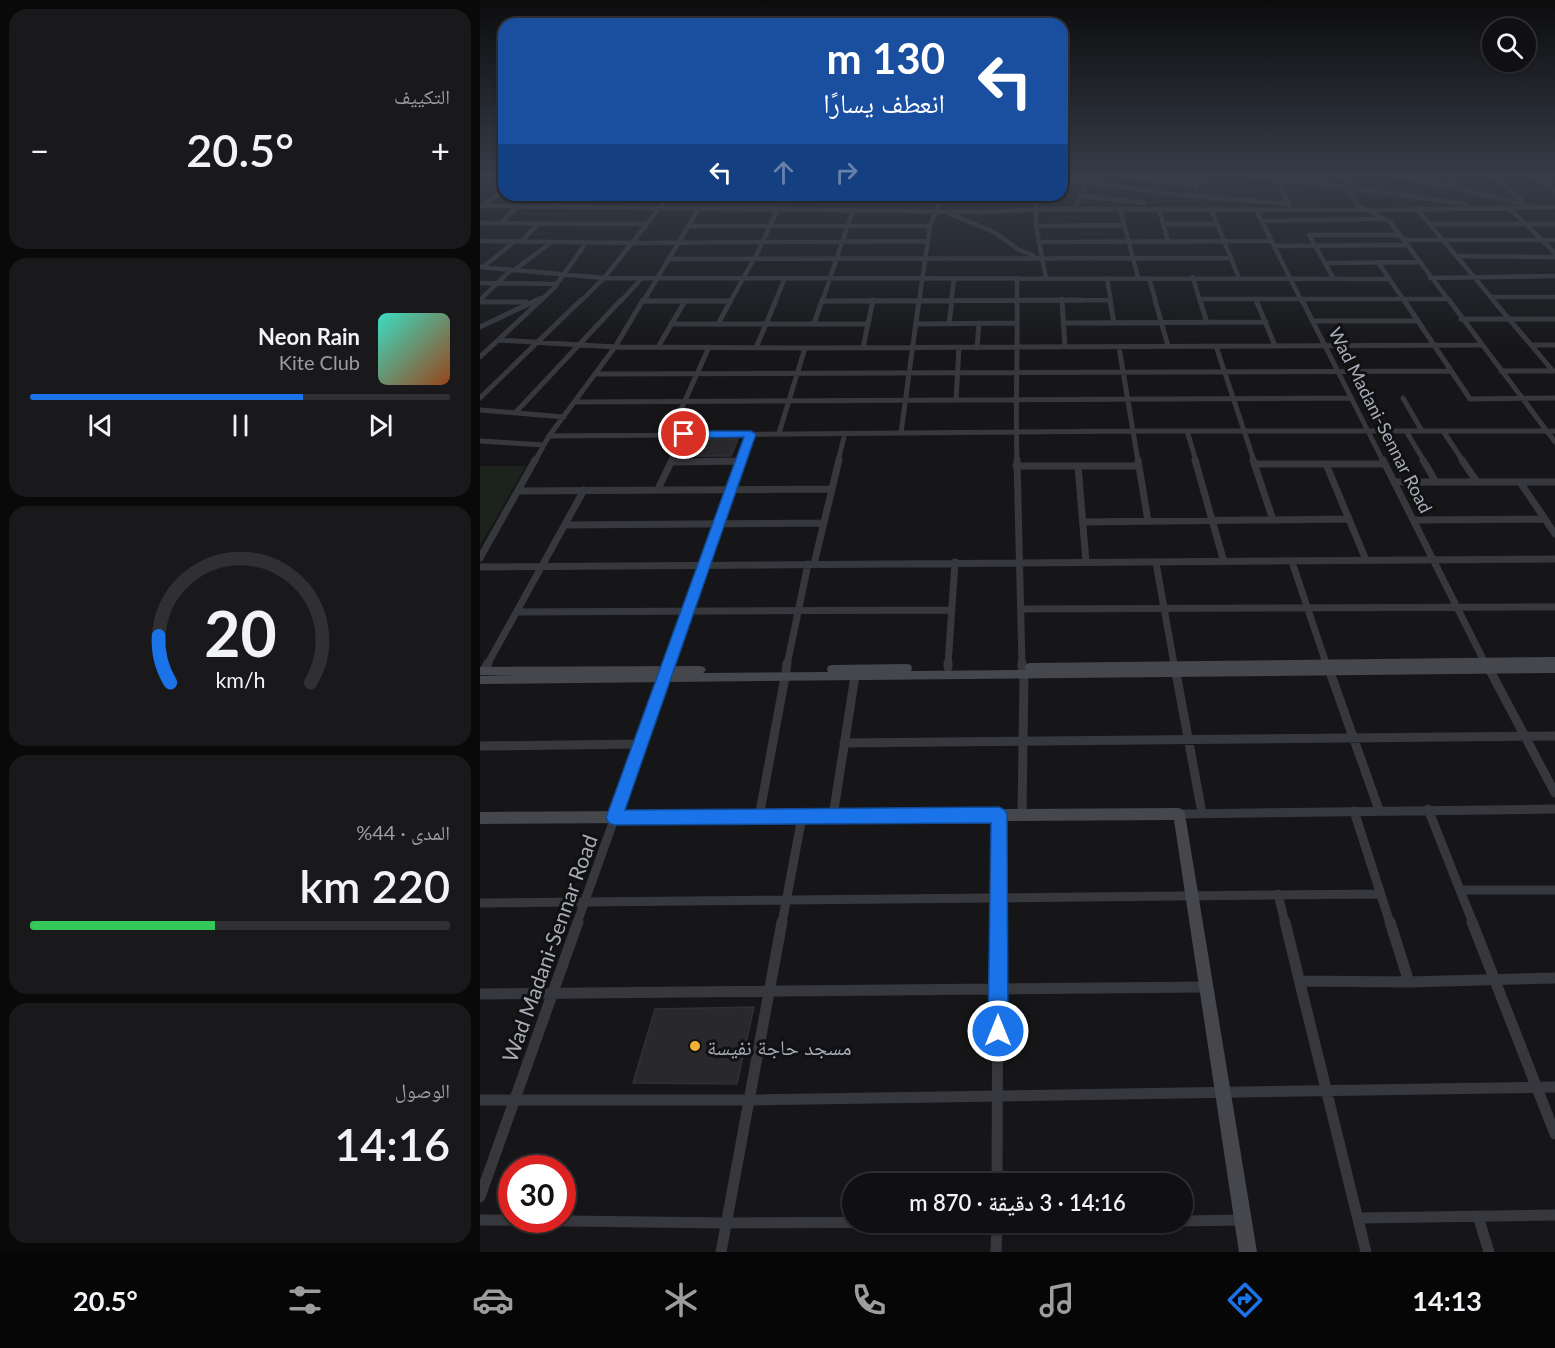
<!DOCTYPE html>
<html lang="ar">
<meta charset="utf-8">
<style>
:root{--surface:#101012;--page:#19191b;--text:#f1f3f6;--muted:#9c9d9f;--line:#303032;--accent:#1a73e8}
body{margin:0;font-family:Lato,"Noto Naskh Arabic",sans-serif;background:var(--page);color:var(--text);direction:rtl;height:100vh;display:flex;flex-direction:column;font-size:22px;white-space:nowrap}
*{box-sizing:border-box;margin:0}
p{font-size:20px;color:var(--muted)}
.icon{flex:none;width:33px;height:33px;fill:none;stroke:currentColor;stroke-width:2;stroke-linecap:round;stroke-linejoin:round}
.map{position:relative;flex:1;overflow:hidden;direction:ltr}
.details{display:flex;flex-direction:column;gap:9px;padding:9px;background:#09090a;width:480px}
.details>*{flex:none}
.top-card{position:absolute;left:18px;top:18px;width:570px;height:183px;border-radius:18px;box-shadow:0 2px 4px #0004,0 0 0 2px var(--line);direction:rtl;background:#1a4fa0;color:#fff;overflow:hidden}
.buttons{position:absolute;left:1002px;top:18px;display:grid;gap:12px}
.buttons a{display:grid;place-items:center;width:54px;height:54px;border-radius:50%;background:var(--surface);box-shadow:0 2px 4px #0004,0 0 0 2px var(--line);font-size:30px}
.speed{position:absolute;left:18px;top:1155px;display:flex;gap:12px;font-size:30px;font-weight:700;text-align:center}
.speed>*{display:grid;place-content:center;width:78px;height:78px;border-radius:50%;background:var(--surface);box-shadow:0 2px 4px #0004,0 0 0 2px var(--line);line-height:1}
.speed .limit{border:9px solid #d22;background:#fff;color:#111}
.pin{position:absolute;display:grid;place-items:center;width:51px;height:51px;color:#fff;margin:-26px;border:3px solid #fff;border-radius:50%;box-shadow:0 2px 6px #0007}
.me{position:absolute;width:66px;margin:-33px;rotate:0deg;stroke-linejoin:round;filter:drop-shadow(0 0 4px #0008)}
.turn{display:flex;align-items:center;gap:21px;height:126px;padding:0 24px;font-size:27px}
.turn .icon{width:78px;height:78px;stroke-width:2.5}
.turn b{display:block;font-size:42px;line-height:51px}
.lanes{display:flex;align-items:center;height:57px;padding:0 24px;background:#0003;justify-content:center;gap:30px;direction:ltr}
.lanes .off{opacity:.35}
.big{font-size:45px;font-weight:600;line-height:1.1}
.details .widget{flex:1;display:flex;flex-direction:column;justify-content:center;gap:9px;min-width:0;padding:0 21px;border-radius:18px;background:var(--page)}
.details .dial{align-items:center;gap:0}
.dial svg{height:156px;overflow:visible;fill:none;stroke:var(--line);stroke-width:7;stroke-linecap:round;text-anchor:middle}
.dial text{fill:var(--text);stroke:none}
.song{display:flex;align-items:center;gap:18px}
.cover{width:72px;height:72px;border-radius:9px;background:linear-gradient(135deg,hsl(170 70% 55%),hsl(20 70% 35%))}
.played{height:6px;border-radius:3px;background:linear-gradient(90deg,var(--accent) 65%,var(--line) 65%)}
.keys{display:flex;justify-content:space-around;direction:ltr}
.heat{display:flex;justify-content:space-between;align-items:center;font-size:33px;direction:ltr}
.charge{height:9px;border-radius:4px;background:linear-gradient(90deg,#34c759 44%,var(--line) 0)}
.trip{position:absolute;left:362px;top:1173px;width:351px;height:60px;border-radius:30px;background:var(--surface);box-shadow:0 2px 4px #0004,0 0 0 2px var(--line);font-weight:600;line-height:60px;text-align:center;direction:rtl}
.menu{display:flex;height:96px;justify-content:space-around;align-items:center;background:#060607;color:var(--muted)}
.menu .icon{width:42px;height:42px}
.menu .active{color:var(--accent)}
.menu b{font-size:27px;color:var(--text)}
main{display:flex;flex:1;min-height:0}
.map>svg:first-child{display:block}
</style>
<main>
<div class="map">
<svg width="1075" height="1252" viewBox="0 0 1075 1252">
<rect width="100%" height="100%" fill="#161618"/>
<!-- green -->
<path fill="#1c231d" d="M0,466H46L0,546Z"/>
<!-- building -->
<path fill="#29292c" stroke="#303034" stroke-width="1.5" d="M258,439L251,456H199L207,440Z
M274,1007L257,1084L153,1083L175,1009Z"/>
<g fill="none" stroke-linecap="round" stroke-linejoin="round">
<!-- street-far4 -->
<path stroke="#37383d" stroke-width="4.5" d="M637,175L717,186
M773,175L986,204
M862,175L878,206L910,222L970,302
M915,175L1048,205
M969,175L975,188
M1015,175L1043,202
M1056,175L1075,192
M798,177L810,207
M582,179L691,194L808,204
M715,190L723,175
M150,195L394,200
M556,195V226L566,278
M601,196L664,203
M3,205L24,191
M1,206L501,212L575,209L905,210L1075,207
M73,207L85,195
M936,208L1015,302
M1029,208L1075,253
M595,209L611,175
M640,209L658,277
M679,209L688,241
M731,209L759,278
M776,210L822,302
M468,213L514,232L539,250L553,255
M782,221L902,219
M0,223L167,224
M20,224L37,207
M683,224H737
M949,224H1075
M209,226H450
M556,226L644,225
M923,240H1075
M0,241L152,243L447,241
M41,242L58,224
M558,242L792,241
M795,246L926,245
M976,256L1075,257
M189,259L751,258
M898,262L925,302
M845,263L939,262
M0,267L124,278L909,279
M3,267L34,242
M34,270L72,242
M713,277L720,302
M537,278V302
M627,278L631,302
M669,278L676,302
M950,278L1075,276
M854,279L829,235H919
M0,283L77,284
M1010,297H1075
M582,299V302
M719,299H965
M776,299L777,302
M0,300L31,270
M163,301H251
M342,301L630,300
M53,302L61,298
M59,302L74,288L106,243
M100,302L124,278L190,195
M140,302L162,278
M163,302L218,210
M250,302L279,250L297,210
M295,302L304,280
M342,302L373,210
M439,302L450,226L462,195
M471,302L474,279"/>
<!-- street-far3 -->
<path stroke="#37383d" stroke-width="5" d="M582,300L585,347
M630,300L634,323
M675,300L688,346
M720,300L727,323
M776,300L795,346
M822,300L903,461
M924,300L990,399L1075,398
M969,300L1075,442
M1013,300L1073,371
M163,301H251
M342,301L602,300
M0,302H46
M981,319H1075
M832,321H936
M583,323L786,322
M191,324H387
M238,324L251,300
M334,324L342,300
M436,324L537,323
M469,324L472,300
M0,327L57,300
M19,340L135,347L325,348L1001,345
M1051,345H1075
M736,346L774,461
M178,347L205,301
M639,347L658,461
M276,348L296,300
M383,348L393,300
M497,348L499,323
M0,357L61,300
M1021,371H1075
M116,374L971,371
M0,398L101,300
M923,398L942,431
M476,400L479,348
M95,402L871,398
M0,410L84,417
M36,412L141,300
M707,431L716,461
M926,431L944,461
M963,431L983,461
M299,433L325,348
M421,433L439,300
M190,434L229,347
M69,436L653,431H1075
M0,441L64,445
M55,461L69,436L135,347L163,300
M191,461L204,434
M234,461H261
M261,461L271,434
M358,461L365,433
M537,461C535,407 538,354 537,300"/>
<!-- street-far2 -->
<path stroke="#37383d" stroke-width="7" d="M537,460L542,665
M658,460L668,521
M715,460L744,562
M773,460L793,520
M903,460L1006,665
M943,460L956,482
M982,460L997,482
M191,462L261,461
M775,464H905
M846,464L886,560
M536,466H658
M598,466L606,562
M914,482H1075
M1040,482L1075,534
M178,489L192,460
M38,491L352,489
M934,520L1064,519
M603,522L869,519
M85,525L344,523
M0,558L55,460
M812,562L846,663
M676,563L694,664
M334,564L359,460
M0,567L1075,559
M541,609L1075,607
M37,612L472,610
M7,665L104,490
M189,665L262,460
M307,665L328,564
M468,665L475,562"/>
<!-- street-far1 -->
<path stroke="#37383d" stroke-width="9" d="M542,663V667
M1006,663L1075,793
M468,667V663
M306,670L307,663
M4,671L8,663
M850,672L899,810
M696,673L722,813
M364,743L1075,736
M0,746L160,744
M948,809L993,923
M874,811L910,923
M699,814L1075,809
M542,815L544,674
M353,816L375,676
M279,817L305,677
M981,890H1075
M798,894L805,923
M0,903L901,894
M97,923L190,663
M302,923L322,817
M518,923L519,815"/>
<!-- street -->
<path stroke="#37383d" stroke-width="11" d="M805,922L886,1252
M910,922L929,982
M992,922L1075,1134
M820,981L929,982L1075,978
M0,994L726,987
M0,1100H269L1075,1087
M517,1184L518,922
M0,1197L98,922
M998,1216L1009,1252
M879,1218L1075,1215
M0,1220L246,1223L531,1222
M702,1221L763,1220
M241,1252L302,922
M516,1252L517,1222"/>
<!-- secondary -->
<path fill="#45474d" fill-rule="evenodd" d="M1075,657V673L0,684V676L34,675H0V667L220,666L224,667L226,670L223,673L348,672L347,669L348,666L352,665L427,664L431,665L432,668L431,671L546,670L545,667L546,664L550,663Z
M699,808L703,810L705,814L777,1252H759L694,820L0,824V812Z"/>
</g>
<!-- sky -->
<linearGradient id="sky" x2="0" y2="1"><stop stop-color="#0c0c0d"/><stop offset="0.5" stop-color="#363c48"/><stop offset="1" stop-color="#363c48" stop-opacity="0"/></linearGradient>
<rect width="1075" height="351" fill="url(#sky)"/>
<!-- route -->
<path fill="#1a73e8" stroke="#114b97" stroke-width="1.5" d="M271,431L276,434L145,810L519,807L525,810L527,815L528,1031L525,1038L518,1041L511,1038L508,1031L511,823L134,825L129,823L126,818L264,437L204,438L198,434L204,431Z"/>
<!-- markers -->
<circle fill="#f2b134" stroke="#111113" stroke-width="2" cx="215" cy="1046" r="6"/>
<g text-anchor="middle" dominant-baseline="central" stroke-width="6" stroke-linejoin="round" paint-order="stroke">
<!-- street labels -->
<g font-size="18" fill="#a8adb8" stroke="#111113">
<text transform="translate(901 420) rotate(63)">Wad Madani-Sennar Road</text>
</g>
<!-- near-street labels -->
<g font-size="21" fill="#a8adb8" stroke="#111113">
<text transform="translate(69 948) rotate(-70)">Wad Madani-Sennar Road</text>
</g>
<!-- near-poi labels -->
<g font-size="21" fill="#a8adb8" stroke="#111113" text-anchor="start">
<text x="227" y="1046">مسجد حاجة نفيسة</text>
</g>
</g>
</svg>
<div class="buttons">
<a><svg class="icon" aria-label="search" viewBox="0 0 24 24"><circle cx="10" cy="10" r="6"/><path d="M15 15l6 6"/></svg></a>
</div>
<div class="speed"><div class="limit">30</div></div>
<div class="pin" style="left:204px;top:434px;background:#d93025"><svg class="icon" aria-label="arrive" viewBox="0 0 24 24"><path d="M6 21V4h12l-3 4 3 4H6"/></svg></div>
<svg class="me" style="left:518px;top:1031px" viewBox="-20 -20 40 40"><circle r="17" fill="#1a73e8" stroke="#fff" stroke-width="3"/><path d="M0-11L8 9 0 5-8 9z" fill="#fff"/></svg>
<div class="trip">14:16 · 3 دقيقة · 870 m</div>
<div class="top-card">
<div class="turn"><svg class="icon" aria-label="left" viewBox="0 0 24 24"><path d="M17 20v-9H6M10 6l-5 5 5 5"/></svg><div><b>130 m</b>انعطف يسارًا</div></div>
<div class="lanes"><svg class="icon" aria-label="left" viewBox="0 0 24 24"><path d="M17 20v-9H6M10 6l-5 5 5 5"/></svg><svg class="icon off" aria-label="ahead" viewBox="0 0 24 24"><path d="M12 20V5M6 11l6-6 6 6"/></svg><svg class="icon off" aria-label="right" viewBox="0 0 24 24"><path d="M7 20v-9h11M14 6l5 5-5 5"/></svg></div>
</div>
</div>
<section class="details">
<div class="widget"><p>التكييف</p>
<div class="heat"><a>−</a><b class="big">20.5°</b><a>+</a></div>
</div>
<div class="widget">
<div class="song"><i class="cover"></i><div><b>Neon Rain</b><p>Kite Club</p></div></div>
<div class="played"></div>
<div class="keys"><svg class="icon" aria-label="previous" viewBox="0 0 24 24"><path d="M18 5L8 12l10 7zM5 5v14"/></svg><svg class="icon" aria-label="pause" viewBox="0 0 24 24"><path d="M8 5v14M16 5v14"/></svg><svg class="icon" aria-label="next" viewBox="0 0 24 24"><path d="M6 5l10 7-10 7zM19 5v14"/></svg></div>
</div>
<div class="widget dial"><svg viewBox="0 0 100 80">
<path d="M14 69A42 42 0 1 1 86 69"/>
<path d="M14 69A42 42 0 0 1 8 45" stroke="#1a73e8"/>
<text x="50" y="56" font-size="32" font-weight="700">20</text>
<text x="50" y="72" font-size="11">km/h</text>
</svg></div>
<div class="widget"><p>المدى · 44%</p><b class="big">220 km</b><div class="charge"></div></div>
<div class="widget"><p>الوصول</p><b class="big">14:16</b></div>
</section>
</main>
<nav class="menu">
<b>14:13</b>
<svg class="icon active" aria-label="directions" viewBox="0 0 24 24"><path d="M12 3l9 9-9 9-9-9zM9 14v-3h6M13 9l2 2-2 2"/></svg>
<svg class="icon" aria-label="music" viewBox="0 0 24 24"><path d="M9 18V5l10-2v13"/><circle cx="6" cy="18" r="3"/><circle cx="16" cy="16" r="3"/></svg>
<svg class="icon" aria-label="phone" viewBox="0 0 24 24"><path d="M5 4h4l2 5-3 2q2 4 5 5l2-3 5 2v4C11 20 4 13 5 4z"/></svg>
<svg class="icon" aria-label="climate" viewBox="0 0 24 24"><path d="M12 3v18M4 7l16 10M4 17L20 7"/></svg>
<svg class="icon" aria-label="car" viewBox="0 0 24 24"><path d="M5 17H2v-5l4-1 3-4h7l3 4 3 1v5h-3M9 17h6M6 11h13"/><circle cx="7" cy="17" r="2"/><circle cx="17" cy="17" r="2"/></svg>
<svg class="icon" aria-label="filters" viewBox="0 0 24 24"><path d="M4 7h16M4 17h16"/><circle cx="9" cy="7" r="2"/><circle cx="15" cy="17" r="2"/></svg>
<b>20.5°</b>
</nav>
